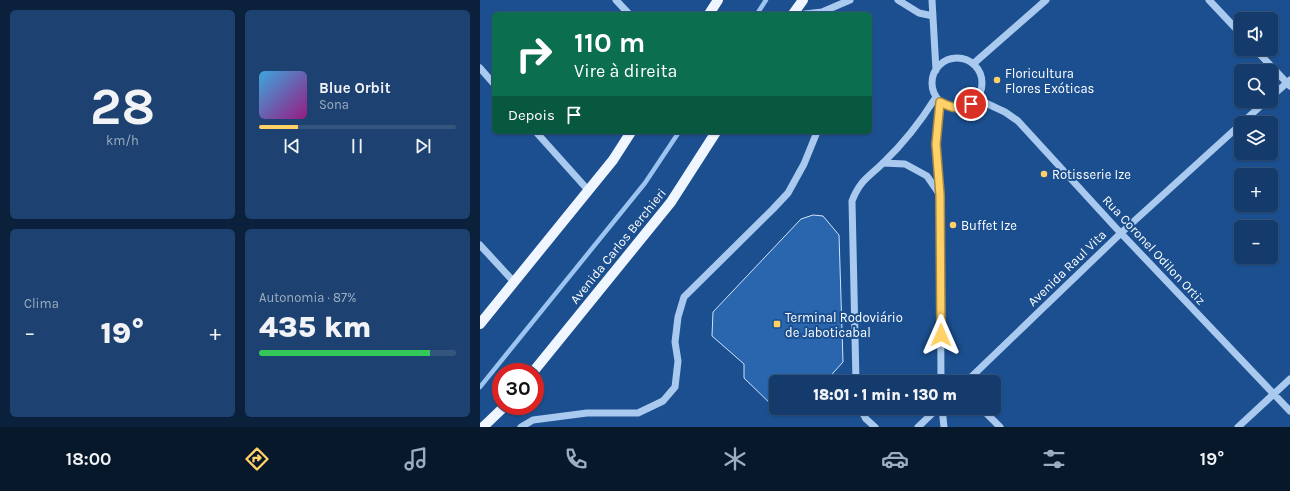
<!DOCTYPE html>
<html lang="pt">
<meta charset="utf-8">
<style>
:root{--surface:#143b6b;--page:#1d4271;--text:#f1f3f6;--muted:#9dadc1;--line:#33557e;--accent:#ffd166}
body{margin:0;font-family:Karla,sans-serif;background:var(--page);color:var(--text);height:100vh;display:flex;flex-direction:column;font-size:15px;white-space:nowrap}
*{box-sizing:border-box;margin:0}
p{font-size:13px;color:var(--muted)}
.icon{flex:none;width:22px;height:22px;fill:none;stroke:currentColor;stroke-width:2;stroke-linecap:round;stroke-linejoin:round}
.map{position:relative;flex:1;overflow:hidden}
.sheet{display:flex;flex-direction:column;gap:10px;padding:10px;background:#0b203b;width:480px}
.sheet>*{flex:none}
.hud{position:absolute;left:12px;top:12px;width:380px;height:122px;border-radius:6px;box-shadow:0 1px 3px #0004,0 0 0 1px var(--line);background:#0b6e4f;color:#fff;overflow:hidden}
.tools{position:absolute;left:754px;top:12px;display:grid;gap:8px}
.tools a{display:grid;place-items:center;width:44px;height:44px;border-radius:6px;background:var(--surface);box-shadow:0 1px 3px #0004,0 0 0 1px var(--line);font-size:20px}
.speed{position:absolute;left:12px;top:363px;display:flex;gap:8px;font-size:20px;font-weight:700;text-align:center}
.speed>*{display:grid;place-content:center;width:52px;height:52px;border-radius:50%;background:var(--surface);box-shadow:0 1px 3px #0004,0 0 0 1px var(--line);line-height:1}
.speed .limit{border:6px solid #d22;background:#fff;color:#111}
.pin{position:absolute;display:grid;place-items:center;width:34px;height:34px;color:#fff;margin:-17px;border:2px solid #fff;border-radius:50%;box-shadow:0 1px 4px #0007}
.me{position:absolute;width:44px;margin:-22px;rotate:0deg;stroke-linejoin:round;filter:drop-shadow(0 0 3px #0008)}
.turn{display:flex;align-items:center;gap:14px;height:84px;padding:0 16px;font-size:18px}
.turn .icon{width:52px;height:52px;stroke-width:2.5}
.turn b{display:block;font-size:28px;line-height:34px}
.then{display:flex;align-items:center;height:38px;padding:0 16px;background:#0003;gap:8px;font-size:15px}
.big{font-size:30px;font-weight:800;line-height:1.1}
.sheet .widget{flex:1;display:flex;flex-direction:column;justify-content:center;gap:6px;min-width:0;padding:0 14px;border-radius:6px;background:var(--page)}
.sheet .dial{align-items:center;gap:0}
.dial b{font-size:52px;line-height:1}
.song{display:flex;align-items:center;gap:12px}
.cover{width:48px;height:48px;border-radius:6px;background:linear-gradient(135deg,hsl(200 70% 55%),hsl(310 70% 35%))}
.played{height:4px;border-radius:2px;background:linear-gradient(90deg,var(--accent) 20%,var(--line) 20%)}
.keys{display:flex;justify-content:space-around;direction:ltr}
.heat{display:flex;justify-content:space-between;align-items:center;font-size:22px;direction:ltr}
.charge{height:6px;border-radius:3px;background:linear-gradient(90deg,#34c759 87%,var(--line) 0)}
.sheet .tiles{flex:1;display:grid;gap:10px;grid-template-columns:repeat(2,1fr)}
.trip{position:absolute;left:289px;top:375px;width:232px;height:40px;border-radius:6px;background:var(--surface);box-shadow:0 1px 3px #0004,0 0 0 1px var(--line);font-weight:800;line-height:40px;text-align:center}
.tabs{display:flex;height:64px;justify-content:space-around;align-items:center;background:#08182b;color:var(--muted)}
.tabs .icon{width:28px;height:28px}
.tabs .current{color:var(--accent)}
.tabs b{font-size:18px;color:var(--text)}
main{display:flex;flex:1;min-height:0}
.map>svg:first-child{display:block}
</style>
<main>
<section class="sheet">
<div class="tiles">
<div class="widget dial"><b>28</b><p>km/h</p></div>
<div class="widget">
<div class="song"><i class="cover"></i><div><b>Blue Orbit</b><p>Sona</p></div></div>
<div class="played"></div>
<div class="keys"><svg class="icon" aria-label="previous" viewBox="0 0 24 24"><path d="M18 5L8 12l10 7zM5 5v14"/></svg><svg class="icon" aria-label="pause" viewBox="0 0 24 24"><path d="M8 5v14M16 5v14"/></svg><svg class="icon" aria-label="next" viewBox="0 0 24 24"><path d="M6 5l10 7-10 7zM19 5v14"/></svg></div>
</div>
<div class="widget"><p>Clima</p>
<div class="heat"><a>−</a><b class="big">19°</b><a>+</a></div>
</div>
<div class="widget"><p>Autonomia · 87%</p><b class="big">435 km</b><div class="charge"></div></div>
</div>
</section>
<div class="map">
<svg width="810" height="427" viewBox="0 0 810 427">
<rect width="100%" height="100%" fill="#1b4f8f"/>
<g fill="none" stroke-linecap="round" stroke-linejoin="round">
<!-- stream -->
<path stroke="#9cc4f0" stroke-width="4.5" d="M277,14L286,0
M0,387L165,183L199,132"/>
</g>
<!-- building -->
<path fill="#2a66ad" stroke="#cfe3fa" d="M333,215L343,216L359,235L363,362L345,382H296V408H321L319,410L299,412L264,378V364L232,336L233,312L321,219Z"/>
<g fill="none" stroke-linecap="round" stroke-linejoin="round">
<!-- minor -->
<path stroke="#a9c9ee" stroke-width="7" d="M136,0L149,14
M418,0L439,13L453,16
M452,0L456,70
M729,0L761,34
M325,14L342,12L370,0
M775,49L810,86
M452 83a25 25 0 1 1 50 0a25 25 0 1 1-50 0Z
M493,64L566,0
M0,68L14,84
M791,97L810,80
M497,99L525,112L538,121L636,228L810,411
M460,102L456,144L460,195L461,382
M762,123L786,101
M56,132L108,190
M403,163L425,164L447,176L460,195
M0,245L34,282
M376,382L372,201C380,180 389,177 403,163C423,144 441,121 456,97
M486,382L641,233L761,124
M380,408L386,419L395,427
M462,408L464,427
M501,408L520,427
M41,427L53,420L107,413H158L183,401L195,387L198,361L195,342L198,317L204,297L293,209L308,193L324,164L337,132
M438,427L458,408
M758,427L810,379"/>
<!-- major -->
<path stroke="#f0f6ff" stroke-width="10" d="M229,14L238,0
M313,14L323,0
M0,324L133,160L151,132
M53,372L191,202L236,132
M3,427L25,406"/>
</g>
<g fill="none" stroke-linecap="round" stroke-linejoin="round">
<!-- route casing -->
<g stroke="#a68842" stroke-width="10">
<path id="route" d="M461,335L460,195L456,144L460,102C472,108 478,110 491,104"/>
</g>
<!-- route -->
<use href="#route" stroke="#ffd166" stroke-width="7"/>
</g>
<!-- markers -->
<g fill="#ffd166" stroke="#1b4f8f" stroke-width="1.5">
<circle cx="517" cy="80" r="4"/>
<circle cx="564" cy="174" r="4"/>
<circle cx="473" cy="225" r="4"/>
<rect x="293" y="320" width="8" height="8" rx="2"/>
</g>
<g text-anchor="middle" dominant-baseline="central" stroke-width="4" stroke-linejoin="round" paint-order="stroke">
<!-- poi labels -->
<g font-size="13" fill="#fff" stroke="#1b4f8f" text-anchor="start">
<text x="525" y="73">Floricultura<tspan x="525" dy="15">Flores Exóticas</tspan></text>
<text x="572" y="174">Rotisserie Ize</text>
<text x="481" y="225">Buffet Ize</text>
<text x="305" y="317">Terminal Rodoviário<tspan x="305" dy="15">de Jaboticabal</tspan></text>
</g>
<!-- street labels -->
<g font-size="13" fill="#fff" stroke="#1b4f8f">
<text transform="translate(138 246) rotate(-51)">Avenida Carlos Berchieri</text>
<text transform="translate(674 250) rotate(47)">Rua Coronel Odilon Ortiz</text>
<text transform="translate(587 268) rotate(-44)">Avenida Raul Vita</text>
</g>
</g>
</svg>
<div class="tools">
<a><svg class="icon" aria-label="sound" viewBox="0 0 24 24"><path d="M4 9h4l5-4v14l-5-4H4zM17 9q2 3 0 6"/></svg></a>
<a><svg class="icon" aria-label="search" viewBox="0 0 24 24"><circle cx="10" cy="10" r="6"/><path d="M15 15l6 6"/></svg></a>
<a><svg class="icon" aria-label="layers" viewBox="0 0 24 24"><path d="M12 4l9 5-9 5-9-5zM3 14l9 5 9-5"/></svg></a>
<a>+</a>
<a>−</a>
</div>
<div class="speed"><div class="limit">30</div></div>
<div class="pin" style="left:491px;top:104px;background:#d93025"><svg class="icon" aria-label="arrive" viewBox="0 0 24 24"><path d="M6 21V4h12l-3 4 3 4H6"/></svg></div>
<svg class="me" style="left:461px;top:335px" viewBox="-20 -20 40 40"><path d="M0-17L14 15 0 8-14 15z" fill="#ffd166" stroke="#fff" stroke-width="4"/></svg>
<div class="trip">18:01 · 1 min · 130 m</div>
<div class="hud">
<div class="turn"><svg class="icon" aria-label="right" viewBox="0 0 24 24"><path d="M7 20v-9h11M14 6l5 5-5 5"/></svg><div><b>110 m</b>Vire à direita</div></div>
<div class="then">Depois<svg class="icon" aria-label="arrive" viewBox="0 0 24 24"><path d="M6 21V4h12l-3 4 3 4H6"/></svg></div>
</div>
</div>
</main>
<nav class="tabs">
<b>18:00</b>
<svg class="icon current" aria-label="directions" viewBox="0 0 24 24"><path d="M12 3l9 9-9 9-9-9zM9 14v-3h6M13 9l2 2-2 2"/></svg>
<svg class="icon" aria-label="music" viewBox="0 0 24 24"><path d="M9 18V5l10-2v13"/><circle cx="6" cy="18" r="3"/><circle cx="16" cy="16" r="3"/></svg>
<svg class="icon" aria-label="phone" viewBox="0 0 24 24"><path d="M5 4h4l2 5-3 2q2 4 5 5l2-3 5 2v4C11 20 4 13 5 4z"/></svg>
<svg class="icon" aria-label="climate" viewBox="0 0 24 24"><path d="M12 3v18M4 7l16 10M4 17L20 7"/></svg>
<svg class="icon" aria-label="car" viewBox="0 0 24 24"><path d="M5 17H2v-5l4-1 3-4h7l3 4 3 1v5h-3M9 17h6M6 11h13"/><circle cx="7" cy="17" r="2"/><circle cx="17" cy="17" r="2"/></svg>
<svg class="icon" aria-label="filters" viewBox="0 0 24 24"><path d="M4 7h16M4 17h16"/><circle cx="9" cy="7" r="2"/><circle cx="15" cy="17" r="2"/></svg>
<b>19°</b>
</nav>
